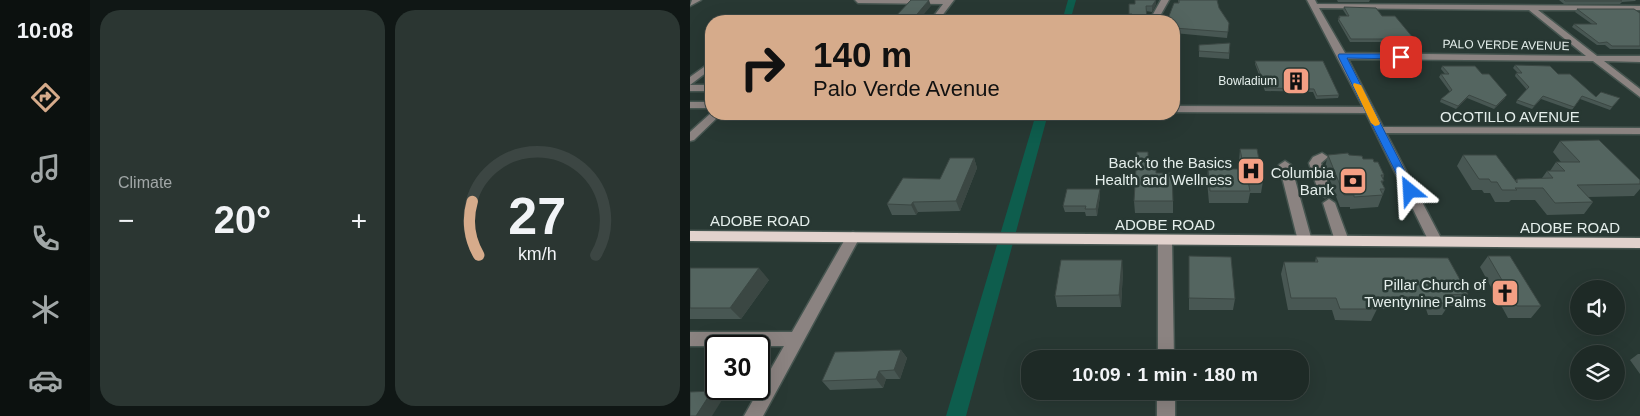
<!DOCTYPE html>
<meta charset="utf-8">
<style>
:root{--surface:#1e2a26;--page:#2b3632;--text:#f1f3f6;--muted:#a1a7a7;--line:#3c4643;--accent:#d6ab8b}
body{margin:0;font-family:Arial,sans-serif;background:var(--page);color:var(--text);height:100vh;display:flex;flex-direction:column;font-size:19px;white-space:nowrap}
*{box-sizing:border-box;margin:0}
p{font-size:16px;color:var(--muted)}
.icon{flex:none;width:28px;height:28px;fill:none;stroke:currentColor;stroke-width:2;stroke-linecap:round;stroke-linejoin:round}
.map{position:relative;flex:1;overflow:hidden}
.sheet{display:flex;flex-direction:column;gap:10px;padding:10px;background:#101715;width:600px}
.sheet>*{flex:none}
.hud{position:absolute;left:15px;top:15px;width:475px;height:105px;border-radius:20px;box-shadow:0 5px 20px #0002,0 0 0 1px var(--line);background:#d6ab8b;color:#111;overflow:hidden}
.controls{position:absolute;left:880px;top:280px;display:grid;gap:10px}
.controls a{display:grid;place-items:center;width:55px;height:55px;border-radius:50%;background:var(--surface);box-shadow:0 5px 20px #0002,0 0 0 1px var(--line);font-size:25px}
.speed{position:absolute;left:15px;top:335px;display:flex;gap:10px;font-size:25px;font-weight:700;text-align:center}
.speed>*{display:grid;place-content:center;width:65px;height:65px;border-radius:50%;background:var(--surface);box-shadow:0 5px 20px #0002,0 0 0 1px var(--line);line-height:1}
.speed .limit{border:2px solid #111;border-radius:8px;background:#fff;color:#111}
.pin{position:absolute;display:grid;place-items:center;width:42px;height:42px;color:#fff;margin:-21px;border-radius:10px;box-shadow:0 2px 8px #0006}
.me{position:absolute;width:55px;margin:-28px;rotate:333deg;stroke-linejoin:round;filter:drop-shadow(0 0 4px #0008)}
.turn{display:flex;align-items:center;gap:18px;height:105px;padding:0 25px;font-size:22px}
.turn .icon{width:65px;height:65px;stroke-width:2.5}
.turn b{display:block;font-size:35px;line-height:42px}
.big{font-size:38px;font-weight:700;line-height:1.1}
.sheet .tile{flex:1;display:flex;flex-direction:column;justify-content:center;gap:8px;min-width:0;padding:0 18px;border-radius:20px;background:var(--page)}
.sheet .dial{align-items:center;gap:0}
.dial svg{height:130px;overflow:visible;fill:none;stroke:var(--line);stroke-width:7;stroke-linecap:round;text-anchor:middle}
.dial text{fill:var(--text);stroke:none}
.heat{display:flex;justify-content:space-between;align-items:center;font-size:28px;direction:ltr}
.sheet .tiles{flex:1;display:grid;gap:10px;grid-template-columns:repeat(2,1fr)}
.trip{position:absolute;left:331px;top:350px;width:288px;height:50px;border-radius:20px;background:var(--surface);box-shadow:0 5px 20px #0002,0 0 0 1px var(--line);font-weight:700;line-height:50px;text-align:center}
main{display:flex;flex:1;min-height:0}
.tab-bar{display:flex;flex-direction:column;width:90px;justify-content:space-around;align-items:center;background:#0c110f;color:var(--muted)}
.tab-bar .icon{width:35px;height:35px}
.tab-bar .on{color:var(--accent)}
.tab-bar b{font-size:22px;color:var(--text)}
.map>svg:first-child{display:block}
</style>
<main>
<nav class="tab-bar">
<b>10:08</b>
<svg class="icon on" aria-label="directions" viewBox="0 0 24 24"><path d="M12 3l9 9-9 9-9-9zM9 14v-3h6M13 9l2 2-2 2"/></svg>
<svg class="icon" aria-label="music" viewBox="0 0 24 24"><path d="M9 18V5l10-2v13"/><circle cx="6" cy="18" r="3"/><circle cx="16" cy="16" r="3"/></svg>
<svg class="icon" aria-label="phone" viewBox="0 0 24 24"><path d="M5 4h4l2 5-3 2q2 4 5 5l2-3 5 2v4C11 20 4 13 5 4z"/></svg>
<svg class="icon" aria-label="climate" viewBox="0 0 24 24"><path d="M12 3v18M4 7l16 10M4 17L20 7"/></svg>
<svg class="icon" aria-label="car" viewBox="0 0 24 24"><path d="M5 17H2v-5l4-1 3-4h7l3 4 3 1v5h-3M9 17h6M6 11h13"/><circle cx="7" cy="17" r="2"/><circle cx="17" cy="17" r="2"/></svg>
</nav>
<section class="sheet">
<div class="tiles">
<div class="tile"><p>Climate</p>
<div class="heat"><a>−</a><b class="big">20°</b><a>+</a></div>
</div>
<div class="tile dial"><svg viewBox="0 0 100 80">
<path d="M14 69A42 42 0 1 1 86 69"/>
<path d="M14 69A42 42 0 0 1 10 36" stroke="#d6ab8b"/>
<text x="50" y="56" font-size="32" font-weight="700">27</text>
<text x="50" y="72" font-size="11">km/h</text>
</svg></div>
</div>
</section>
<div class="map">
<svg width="950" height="416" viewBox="0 0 950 416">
<rect width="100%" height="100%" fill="#283833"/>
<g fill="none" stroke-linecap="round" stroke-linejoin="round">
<!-- canal -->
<path fill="#0e5d4d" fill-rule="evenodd" d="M378,0H386L380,21H372Z
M346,114H358L276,416H256Z"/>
<!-- minor casing -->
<g stroke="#465550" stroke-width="3">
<path id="minor" d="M2,0H11L0,6Z
M165,0H264L248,21H240L253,4L168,3Z
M471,0H479L470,16V21H462V16Z
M617,0H625L627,4L950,6V10H848L907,56H950V62L914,61L950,89V97L903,61L658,59L693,127L950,128V134L696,133L753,242L751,246H741L676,113L484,112V106L673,107ZM629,8L839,10L896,56L655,53Z
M21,62V69L0,85V77Z
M0,85H21V91H0Z
M0,102H21V108H0Z
M21,113L31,114L4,140L0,141V132Z
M632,153L638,157L631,163L641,193L635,197L629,193L619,163L623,157Z
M595,161L601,165L622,241L620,244H610L608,241L589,165Z
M639,199L645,203L659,241L657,244H647L645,241L633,203Z
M163,232L168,234L170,237L73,416H54L94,346H0V332H102L158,234Z
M475,235L480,237L482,240L484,359H468V240L470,237Z
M467,391H485V416H467Z"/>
</g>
<!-- major casing -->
<g stroke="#465550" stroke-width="3">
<path id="major" d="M0,231L950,238V248L0,241Z"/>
</g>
<!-- minor -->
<use href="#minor" fill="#8b8381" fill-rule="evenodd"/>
<!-- major -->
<use href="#major" fill="#e2d2cd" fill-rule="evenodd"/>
</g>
<!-- wall -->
<path fill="#485753" d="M445,0H466V4L462,12L456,11L457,21H442V20H439V14L445,4Z
M488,0H527L529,8L539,23L537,38L484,33V21L488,3Z
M647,0H680L679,2H648Z
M869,0H946L945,1L932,2L930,4H874Z
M654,7L692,16L724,39L723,42H660L648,21L649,16H657L653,10Z
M887,9L950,13V49H920L915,45H907L882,27L884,24H902L885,12Z
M540,43L539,59L509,57V45Z
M565,61L649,95L648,98L626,99L623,92L575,91L565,64Z
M825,65L868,74L906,97L930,98L920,110L890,99L882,110L851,99L842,109L826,103L827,100L837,90L825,76L826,73H828L823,68Z
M752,66L792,74L815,98L804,109L777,98L766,109L750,102L751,99L760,92L749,77L751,74H755L751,69Z
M870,141L950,180V189L944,196L898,197L903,202L894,214L857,215L845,200H821L819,202H805L800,193H794L792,190H782L767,166L773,155L825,181L827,179L852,178L857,171H860L866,162H871L863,152Z
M550,149L573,181L571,193H560L558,203H519L517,181L518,169H550L549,161Z
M638,155H659L684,162L694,175L692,184L695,189L688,207L660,209V207H650L635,167Z
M284,158L287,168L270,211L228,212L226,215H202L197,204L250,179Z
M458,167L466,173L483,201V213H445L444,201Z
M410,189V196L407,216H396L395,212H375L373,206Z
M499,256L545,299L543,310H499Z
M798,256L851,306L841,318H818L790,267Z
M626,257L778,294L770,306H758L752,315H738L736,309H687L681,321L645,320L642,310H598L591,274L594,262H625Z
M0,268L79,280L51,319H0Z
M433,271L431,307H367L365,296Z
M211,350L217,358L210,379H196L193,388L140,390L132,381Z
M948,354H950V374L940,360Z"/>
<!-- shaded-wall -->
<path fill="#3b4743" d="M239,0L241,6L228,21H223V19Z
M466,0V4L462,12V6Z
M779,95L777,98L766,109L768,106Z
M817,95L815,98L804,109L806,106Z
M284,158L287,168L270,211L266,201Z
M410,189V196L407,216L406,209Z
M223,202L228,212L226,215L221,205Z
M432,260L433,271L431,307L429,295Z
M69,268L79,280L51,319L40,308Z
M211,350L217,358L210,379L204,370Z
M189,371L196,379L193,388L186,379Z
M22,391L32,400L22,416H6Z"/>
<!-- building -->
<path fill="#546560" stroke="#3b4743" d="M221,0H239L223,19H227L226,21H93L99,16H114L111,19L204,18Z
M445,0H466L462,6H456L457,21H443L442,14H439V4H445Z
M489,0H527L529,8L539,23L538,32L484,28V21H477L484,3H489Z
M874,0H930L932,1H875Z
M654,7L686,8L692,16H705L724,39H661L648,18H650L649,16H659Z
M887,9H944L950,13V46H922L917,42L909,43L884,24H907Z
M540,43L539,53L509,51V45Z
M565,61H633L649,95L627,96L624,89L576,88Z
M825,65L860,66L868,74H880L906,97L911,92L930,98L922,107L892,96L884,107L853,96L844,106L827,100L839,87L826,73H832Z
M752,66H785L792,74H799L817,95L806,106L779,95L768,106L751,99L762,90L751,74H759Z
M909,140L950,180V184L887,185L903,202L865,203L853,188H825L827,190H812L807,182H801L799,179H789L773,155H806L827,183V179L863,178L857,171H875L866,162H890L870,141Z
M550,149H567L573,181H558L560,191H520L518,169H554Z
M447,152H458V167H466V173H482L483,201H444Z
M658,153L659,155L672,156L673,159H683L684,162H688L694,175H691L694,181H691L695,189H690L693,195L664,197V195H654L638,155Z
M260,158H284L266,201L223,202L221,205L197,204L213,178L250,179Z
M377,189H410L406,209H395L396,206H373Z
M499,256L541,257L545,299L499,298Z
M798,256H820L851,306H827Z
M626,257L758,258L778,294L755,295L760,303H745L743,297H683L687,309H650L646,298H601L594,262H628Z
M371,260H432L429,295L365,296Z
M0,268H69L40,308H0Z
M211,350L204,370L189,371L186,379L132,381L145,352Z
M22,391L6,416H0V392Z"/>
<!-- route -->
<path fill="#1a73e8" stroke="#114b97" d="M649,54H711L715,57L711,59L657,58L725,191L724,193L720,195L715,191L648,56Z"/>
<!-- slow -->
<path fill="#f59e0b" d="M664,83L671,85L690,123L689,125L685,126L681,123L663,85Z"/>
<!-- icons -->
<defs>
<g id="building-square" transform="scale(1.4375)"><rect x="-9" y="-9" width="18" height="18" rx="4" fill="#f39f84" stroke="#283833"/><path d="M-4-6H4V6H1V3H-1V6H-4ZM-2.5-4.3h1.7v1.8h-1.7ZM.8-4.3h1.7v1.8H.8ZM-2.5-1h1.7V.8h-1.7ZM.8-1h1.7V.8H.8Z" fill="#111"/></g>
<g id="hospital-square" transform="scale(1.4375)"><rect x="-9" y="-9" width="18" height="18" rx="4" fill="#f39f84" stroke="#283833"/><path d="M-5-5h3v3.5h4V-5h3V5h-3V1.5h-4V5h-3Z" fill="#111"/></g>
<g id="bank-square" transform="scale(1.4375)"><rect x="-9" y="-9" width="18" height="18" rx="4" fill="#f39f84" stroke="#283833"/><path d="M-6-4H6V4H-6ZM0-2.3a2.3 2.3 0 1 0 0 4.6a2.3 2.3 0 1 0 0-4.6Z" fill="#111"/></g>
<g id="church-square" transform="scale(1.4375)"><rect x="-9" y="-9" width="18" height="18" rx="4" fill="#f39f84" stroke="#283833"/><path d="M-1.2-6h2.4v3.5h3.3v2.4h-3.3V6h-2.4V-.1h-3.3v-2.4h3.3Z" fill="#111"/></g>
</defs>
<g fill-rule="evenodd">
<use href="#building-square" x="606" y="81"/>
<use href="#hospital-square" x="561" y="171"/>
<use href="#bank-square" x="663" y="181"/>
<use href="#church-square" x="815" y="293"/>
</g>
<g text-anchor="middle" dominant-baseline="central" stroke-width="5" stroke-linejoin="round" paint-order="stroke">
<!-- far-street labels -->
<g font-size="12" fill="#e4eeeb" stroke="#283833">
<text transform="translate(816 45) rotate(1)">PALO VERDE AVENUE</text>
</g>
<!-- far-poi labels -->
<g font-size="12" fill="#e4eeeb" stroke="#283833" text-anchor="end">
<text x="587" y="81">Bowladium</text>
</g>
<!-- street labels -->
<g font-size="15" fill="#e4eeeb" stroke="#283833">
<text x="820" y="116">OCOTILLO AVENUE</text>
<text x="70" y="220">ADOBE ROAD</text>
<text x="475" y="224">ADOBE ROAD</text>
<text x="880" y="227">ADOBE ROAD</text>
</g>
<!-- poi labels -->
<g font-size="15" fill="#e4eeeb" stroke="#283833" text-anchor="end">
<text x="542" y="162">Back to the Basics<tspan x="542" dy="17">Health and Wellness</tspan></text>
<text x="644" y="172">Columbia<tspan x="644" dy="17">Bank</tspan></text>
<text x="796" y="284">Pillar Church of<tspan x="796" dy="17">Twentynine Palms</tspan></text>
</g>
</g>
</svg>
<div class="controls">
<a><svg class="icon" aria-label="sound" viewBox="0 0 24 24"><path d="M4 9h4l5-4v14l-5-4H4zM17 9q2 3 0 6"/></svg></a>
<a><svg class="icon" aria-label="layers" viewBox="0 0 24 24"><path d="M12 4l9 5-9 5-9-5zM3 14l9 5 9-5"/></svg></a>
</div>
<div class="speed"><div class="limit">30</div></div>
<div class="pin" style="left:711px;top:57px;background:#d93025"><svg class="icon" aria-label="arrive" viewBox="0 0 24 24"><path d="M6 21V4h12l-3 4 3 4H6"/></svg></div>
<svg class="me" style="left:720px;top:191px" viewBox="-20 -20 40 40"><path d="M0-17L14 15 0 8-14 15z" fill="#1a73e8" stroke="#fff" stroke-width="4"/></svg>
<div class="trip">10:09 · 1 min · 180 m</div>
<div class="hud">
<div class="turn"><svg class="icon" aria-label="right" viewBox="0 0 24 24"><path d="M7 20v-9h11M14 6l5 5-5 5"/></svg><div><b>140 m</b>Palo Verde Avenue</div></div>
</div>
</div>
</main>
